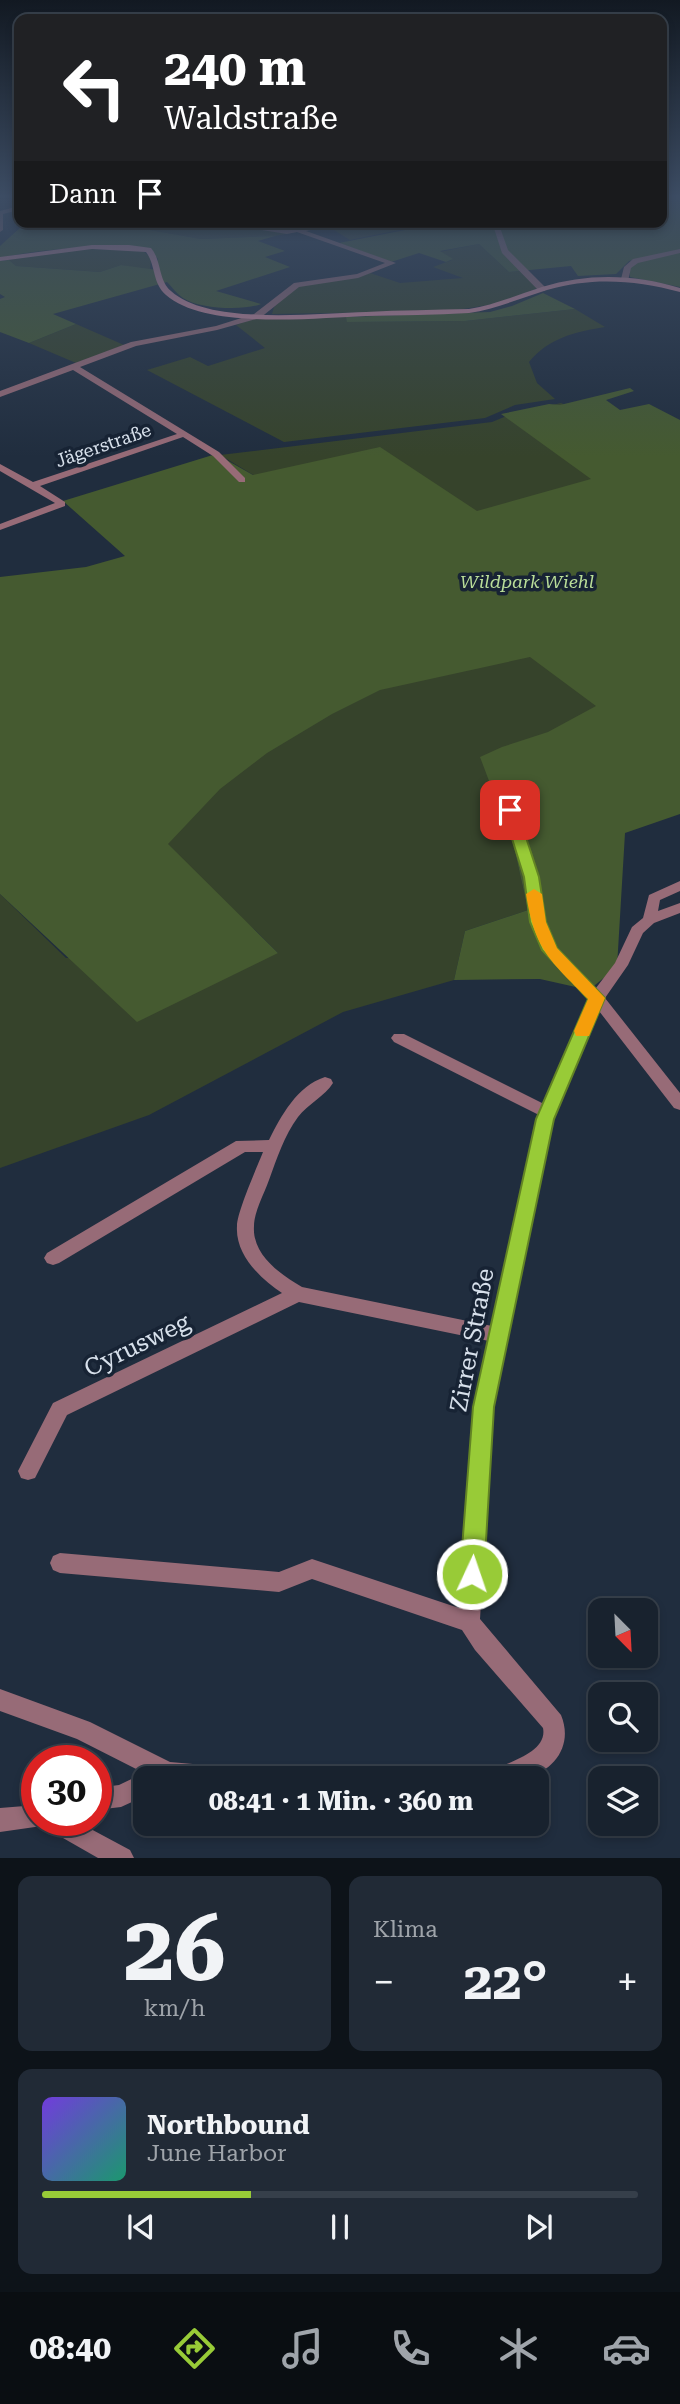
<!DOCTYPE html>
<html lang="de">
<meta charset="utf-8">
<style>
:root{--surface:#18222e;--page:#212a36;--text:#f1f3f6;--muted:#9fa4aa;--line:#363f4a;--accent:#98cb37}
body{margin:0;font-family:"Roboto Serif",serif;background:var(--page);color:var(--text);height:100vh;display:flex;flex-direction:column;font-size:26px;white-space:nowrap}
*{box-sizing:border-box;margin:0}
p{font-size:23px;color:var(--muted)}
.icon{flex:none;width:38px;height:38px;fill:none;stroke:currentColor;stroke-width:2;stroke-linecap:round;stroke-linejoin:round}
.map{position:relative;height:1858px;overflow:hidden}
.details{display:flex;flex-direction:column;gap:18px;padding:18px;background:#0d1319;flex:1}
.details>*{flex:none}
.banner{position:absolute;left:14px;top:14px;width:653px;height:214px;border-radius:14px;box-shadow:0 4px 10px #0003,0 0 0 2px var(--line);background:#202124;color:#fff;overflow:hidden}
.needle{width:46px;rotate:156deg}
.tools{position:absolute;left:588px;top:1598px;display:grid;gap:14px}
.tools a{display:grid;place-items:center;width:70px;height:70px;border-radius:14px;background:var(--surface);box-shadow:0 4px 10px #0003,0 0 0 2px var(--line);font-size:35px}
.speed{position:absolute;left:21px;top:1745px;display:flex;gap:14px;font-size:35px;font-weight:700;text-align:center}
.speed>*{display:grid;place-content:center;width:91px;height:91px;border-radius:50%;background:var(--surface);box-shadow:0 4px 10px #0003,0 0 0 2px var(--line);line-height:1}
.speed .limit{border:10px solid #d22;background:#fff;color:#111}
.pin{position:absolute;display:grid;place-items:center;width:60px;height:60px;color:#fff;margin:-30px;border-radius:14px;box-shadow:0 4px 10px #0006}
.me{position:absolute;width:77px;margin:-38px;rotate:3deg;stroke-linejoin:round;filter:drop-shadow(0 0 5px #0008)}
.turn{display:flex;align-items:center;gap:24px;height:147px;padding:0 35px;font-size:32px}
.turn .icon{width:91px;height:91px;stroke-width:2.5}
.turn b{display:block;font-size:49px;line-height:60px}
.then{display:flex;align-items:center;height:66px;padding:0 35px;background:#0003;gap:14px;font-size:26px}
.big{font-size:52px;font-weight:700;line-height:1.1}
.details .card{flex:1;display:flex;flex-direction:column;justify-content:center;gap:10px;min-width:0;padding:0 24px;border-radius:14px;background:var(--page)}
.details .dial{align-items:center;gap:0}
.dial b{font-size:91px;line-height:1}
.song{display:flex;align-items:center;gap:21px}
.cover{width:84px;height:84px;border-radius:10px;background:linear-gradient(135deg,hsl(260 70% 55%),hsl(160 70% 35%))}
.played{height:7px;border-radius:4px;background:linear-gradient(90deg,var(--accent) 35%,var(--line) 35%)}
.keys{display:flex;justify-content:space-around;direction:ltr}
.heat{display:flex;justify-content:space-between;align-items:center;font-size:38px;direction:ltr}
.details .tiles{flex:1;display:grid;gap:18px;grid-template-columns:1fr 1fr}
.card:last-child{grid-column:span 2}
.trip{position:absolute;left:133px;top:1766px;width:416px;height:70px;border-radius:14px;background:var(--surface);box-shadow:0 4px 10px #0003,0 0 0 2px var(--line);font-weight:700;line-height:70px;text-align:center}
.dock{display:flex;height:112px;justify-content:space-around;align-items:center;background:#0a0e12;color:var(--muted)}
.dock .icon{width:49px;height:49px}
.dock .active{color:var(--accent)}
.dock b{font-size:32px;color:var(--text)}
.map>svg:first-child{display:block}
</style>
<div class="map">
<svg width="680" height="1858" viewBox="0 0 680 1858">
<rect width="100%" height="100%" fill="#202d3e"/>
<!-- green -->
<path fill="#36432b" d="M34,222H351L275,236L201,239L150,230L21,227Z
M384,222L399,230L350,240L334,230Z
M479,244L509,272L520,271L538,288L501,303L450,311L272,314L274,307L298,286L370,273L400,283L463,278L433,267L452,260L439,252Z
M89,249L143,251L151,258L150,271L121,265L100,272L16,266L9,260L40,252Z
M575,309L605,327C574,332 549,338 529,362L537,383L555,399L515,405L485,418L284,442L147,370L190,357L208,366L265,348L236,325L259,317H346L348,322L465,321Z
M76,324L124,345L76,363L29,343Z
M561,403L674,456L680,682L506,825L514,847L528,910L465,931L454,980L343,1012L149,1115L0,1168V894L66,958L278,953L255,930L151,845L255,476L220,455L492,422L509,415Z"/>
<!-- forest -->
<path fill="#455a30" d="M662,197H680V250L629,261L616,274L578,276L571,266L509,272L479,244L440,251L453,259L446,262L419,253L391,262L339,243L405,230L392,222H662Z
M21,227L150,230L201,239L275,236L258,241L285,251L265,257L290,267L216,291L261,304C244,311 199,309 183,298C177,294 172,287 167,282L53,314L76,324L29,343L0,332V299L5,297L0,294V261L9,260L16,266L100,272L121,265L157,270L158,259L149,249C98,246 51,247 0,258V246Z
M680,252V287L630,277V268L638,261Z
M543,293L575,309L465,321L347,322L346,317L490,312L512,306Z
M630,388L634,391L606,400L620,410L649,404L680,420V814L625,833L617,967L589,990L540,979L454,980L465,931L528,910L514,847L480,757L502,747L548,732L596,706L530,657L380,690L332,714L267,753L220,789L168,844L278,953L137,1022L0,894V577L86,567L125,556L63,501L216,454L253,475L380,447L477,511L591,479L501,414L549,404L560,405Z"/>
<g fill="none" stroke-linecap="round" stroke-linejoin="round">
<!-- minor -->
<path fill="#976b77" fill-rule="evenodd" d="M19,206V210L3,214V230L0,232V211Z
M212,222C236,222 260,228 284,230C306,231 329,222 351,222L306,231L396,263L358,278L299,287L260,318L217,330L136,346L80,367L219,452L245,478V482H239L213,456L183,437L40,486L65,502V506L0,530V524L55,503L0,471V464L33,482L177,434L73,370L0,397V391L131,342L216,326L254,314L294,283L357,274L385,263L297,232L287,234Z
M492,222H498L508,250L545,287V291H539L502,253Z
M680,249V253L638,263L631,268L628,281L621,279L624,267L633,259Z
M510,806L516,810L538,877L545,922L556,948L596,988L615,963L632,927L643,918L649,895L680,881V891L660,900L658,911L680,903V913L654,923L643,933L628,965L605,998L680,1093V1110L674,1108L599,1011L553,1119L493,1407L480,1619L561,1715C573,1744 556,1770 526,1778C515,1781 499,1778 488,1778L491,1770C508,1763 548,1752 543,1728L475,1650L462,1630L312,1579L279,1592L60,1573L53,1570L50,1563L53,1556L60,1553L279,1572L312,1559L459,1608L475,1407L489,1341L299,1302L67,1415L35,1478L28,1480L21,1478L18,1471L53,1403L282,1293C261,1279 235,1255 237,1226C237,1212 257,1167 263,1152H245L59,1263L53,1265L47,1263L44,1258L47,1253L236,1141L269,1140C281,1116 297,1086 325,1077L331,1079L333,1083C325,1096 308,1104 298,1117C284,1136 277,1158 269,1180C264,1194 254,1212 254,1226C252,1255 280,1274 302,1287L492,1326L539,1115L394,1042L391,1038L394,1034H404L544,1104L589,999L543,950L531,922L524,877L504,810Z
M0,1689L90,1722L170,1762L227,1767L235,1770L238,1778H145V1796L121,1807L96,1810V1788L119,1785L144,1773L77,1739L0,1711Z
M37,1805V1820H74L130,1850L134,1858H98L42,1826L0,1832V1808Z"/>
<!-- secondary -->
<path fill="#d48ea1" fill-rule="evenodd" d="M92,245H129L151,248C162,261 158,280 171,291C209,326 317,313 366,312C401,310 435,310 469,309C494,305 517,295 542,287C588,273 634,274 680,288V292C635,280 592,277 547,290C521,298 496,309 469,313C435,315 401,315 366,316C315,318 206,330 166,295C152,283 156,265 146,252L92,249L0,261V257Z"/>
</g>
<!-- sky -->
<linearGradient id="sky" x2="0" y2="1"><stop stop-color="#121922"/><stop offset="0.43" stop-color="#3c4c63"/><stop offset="1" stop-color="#3c4c63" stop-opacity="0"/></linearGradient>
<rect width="680" height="457" fill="url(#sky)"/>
<!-- route -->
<path fill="#98cb37" stroke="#638424" stroke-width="2" d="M510,805L517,810L539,877L546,922L557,948L605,998L554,1119L494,1407L484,1574L480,1582L472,1585L464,1582L460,1574L473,1407L536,1119L588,999L542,950L530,922L524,877L503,810Z"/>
<!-- slow -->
<path fill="#f59e0b" d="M534,889L542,894L546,922L557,948L605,998L589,1036H576L574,1031L588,999C550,960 535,951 526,894Z"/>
<g text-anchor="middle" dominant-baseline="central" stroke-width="7" stroke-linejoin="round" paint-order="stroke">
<!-- far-street labels -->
<g font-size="18" fill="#d7e0eb" stroke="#172334">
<text transform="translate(103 445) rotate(-19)">Jägerstraße</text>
</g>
<!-- far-park labels -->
<g font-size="18" font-style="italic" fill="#bade99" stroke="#172334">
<text x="527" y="581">Wildpark Wiehl</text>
</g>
<!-- near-street labels -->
<g font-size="24" fill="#d7e0eb" stroke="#172334">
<text transform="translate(472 1340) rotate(-79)">Zirrer Straße</text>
<text transform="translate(137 1345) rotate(-26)">Cyrusweg</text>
</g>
</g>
</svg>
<div class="tools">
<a><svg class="needle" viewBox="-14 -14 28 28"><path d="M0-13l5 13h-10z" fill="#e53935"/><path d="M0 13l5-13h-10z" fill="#9fa4aa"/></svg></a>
<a><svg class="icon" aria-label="search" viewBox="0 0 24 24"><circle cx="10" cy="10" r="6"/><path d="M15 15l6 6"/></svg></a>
<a><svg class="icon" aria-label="layers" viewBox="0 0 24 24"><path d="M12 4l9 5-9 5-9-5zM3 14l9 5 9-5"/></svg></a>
</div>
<div class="speed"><div class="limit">30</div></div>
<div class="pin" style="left:510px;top:810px;background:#d93025"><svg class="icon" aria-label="arrive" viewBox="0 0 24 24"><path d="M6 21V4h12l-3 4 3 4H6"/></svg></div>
<svg class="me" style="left:472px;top:1574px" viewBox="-20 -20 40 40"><circle r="17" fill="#98cb37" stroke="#fff" stroke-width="3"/><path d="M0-11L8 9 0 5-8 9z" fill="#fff"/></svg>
<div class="trip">08:41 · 1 Min. · 360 m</div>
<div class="banner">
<div class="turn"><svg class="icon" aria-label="left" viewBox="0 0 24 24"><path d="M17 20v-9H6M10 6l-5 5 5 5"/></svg><div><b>240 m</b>Waldstraße</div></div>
<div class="then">Dann<svg class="icon" aria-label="arrive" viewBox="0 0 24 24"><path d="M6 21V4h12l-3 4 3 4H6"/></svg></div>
</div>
</div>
<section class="details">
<div class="tiles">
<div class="card dial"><b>26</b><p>km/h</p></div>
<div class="card"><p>Klima</p>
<div class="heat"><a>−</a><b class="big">22°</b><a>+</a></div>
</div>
<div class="card">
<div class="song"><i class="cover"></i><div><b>Northbound</b><p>June Harbor</p></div></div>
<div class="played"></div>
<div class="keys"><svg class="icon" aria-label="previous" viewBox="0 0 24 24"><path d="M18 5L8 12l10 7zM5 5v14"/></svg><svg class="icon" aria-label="pause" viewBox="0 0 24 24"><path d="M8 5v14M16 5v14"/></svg><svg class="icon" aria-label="next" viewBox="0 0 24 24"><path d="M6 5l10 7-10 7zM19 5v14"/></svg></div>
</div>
</div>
</section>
<nav class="dock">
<b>08:40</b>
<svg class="icon active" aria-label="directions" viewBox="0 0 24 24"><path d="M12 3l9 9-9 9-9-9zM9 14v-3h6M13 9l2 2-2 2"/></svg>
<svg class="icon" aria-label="music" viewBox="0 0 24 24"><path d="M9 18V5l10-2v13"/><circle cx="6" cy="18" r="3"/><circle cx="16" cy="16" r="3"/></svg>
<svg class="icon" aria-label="phone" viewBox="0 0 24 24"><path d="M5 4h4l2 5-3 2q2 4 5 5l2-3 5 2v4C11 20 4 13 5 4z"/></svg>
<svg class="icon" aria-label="climate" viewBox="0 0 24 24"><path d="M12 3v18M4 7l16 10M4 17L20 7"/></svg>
<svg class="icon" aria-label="car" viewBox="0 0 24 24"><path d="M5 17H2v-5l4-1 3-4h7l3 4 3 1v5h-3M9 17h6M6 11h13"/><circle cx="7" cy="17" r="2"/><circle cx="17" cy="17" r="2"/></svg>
</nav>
